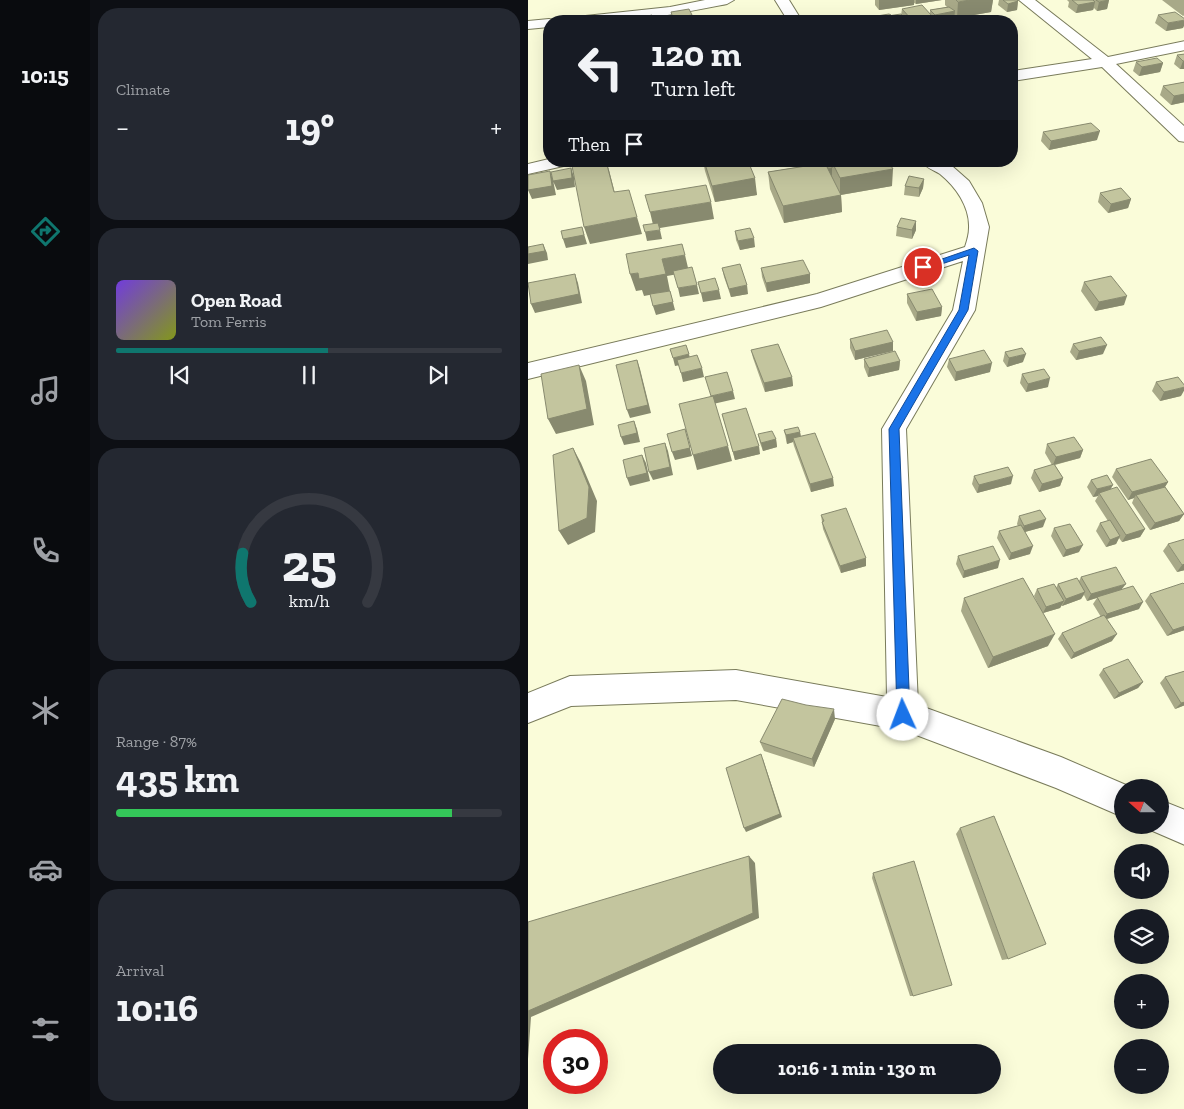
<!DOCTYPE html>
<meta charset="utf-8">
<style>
:root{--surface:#171b24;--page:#242831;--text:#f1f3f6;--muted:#9ea1a6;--line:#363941;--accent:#0f766e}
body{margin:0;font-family:"Zilla Slab",serif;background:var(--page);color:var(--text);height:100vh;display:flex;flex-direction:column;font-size:19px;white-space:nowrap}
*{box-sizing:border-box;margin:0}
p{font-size:16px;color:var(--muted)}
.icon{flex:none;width:28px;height:28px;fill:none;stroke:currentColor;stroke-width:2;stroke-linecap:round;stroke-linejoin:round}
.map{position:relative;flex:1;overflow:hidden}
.drawer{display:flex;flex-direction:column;gap:8px;padding:8px;background:#0d0f14;width:438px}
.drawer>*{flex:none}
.top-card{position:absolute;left:15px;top:15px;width:475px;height:152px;border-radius:20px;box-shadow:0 5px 20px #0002;background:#171b24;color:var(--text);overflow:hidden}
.needle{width:32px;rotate:291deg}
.tools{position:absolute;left:586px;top:779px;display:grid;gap:10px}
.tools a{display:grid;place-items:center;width:55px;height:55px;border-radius:50%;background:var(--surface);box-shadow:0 5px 20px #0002;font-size:25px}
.speed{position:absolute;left:15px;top:1029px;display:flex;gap:10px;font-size:25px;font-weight:700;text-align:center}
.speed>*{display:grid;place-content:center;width:65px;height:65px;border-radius:50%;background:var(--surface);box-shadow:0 5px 20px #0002;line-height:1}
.speed .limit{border:8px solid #d22;background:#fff;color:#111}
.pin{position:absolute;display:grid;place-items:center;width:42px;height:42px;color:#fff;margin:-21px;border:2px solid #fff;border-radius:50%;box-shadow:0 1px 5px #0007}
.me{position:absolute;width:55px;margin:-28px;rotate:358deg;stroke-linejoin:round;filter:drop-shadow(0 0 4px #0008)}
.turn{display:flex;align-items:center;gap:18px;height:105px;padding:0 25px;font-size:22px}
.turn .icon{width:65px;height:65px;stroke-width:2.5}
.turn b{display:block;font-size:35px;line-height:42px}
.then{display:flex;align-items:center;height:48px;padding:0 25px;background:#0003;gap:10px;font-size:19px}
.big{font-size:38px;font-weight:800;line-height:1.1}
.drawer .widget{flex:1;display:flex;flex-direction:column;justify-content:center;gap:8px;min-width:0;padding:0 18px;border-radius:20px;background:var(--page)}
.drawer .dial{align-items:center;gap:0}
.dial svg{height:130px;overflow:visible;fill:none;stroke:var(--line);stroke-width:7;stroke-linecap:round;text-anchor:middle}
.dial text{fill:var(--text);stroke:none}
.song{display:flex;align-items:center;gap:15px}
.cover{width:60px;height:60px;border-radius:8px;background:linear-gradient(135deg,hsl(260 70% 55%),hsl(70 70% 35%))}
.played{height:5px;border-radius:2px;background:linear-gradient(90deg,var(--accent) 55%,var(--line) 55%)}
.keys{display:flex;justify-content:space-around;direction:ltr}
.heat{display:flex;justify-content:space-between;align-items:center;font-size:28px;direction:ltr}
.charge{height:8px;border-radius:4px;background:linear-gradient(90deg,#34c759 87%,var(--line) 0)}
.trip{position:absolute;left:185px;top:1044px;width:288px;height:50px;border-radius:25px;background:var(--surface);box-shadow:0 5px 20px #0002;font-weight:800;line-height:50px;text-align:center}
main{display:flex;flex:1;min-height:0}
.dock{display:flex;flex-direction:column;width:90px;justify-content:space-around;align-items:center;background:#090b0e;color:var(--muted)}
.dock .icon{width:35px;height:35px}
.dock .active{color:var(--accent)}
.dock b{font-size:22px;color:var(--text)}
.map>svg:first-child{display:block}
</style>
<main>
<nav class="dock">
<b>10:15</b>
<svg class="icon active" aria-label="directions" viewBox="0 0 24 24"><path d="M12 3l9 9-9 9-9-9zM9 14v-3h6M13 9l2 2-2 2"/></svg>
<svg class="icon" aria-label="music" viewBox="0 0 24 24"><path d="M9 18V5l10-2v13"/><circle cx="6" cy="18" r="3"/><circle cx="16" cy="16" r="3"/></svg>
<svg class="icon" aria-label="phone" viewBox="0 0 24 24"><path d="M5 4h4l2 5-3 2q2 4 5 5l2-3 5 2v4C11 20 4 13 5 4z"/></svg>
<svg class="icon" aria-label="climate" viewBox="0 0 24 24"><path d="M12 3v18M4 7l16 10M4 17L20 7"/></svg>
<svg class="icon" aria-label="car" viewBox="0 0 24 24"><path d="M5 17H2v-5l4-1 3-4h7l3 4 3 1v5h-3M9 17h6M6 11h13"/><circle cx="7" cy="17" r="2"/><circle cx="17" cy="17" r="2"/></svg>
<svg class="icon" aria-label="filters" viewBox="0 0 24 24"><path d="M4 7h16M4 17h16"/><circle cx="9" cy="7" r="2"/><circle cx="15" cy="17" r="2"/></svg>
</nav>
<section class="drawer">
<div class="widget"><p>Climate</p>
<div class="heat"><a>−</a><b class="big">19°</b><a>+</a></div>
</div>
<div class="widget">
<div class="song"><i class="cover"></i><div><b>Open Road</b><p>Tom Ferris</p></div></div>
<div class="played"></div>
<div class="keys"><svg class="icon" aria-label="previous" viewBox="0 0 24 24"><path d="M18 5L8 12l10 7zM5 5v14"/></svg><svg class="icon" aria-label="pause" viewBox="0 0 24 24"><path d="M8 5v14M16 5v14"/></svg><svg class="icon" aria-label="next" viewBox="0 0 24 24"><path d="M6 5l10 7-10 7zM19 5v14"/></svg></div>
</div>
<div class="widget dial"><svg viewBox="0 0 100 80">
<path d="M14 69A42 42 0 1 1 86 69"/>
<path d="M14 69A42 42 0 0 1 9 39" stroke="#0f766e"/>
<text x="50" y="56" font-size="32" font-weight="700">25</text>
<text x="50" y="72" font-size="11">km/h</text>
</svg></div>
<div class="widget"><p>Range · 87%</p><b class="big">435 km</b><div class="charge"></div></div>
<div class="widget"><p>Arrival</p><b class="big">10:16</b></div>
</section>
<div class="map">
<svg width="657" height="1109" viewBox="0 0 657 1109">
<rect width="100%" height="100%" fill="#fafcd9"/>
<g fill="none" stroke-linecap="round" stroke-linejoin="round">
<!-- minor casing -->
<g stroke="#797b5b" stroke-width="2">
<path id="minor" d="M177,0H206L199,4C147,14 94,25 41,21L43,18L48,17L142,7Z
M247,0H261L274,21H260Z
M491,0H507L580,57L657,41V50L588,64L657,127V142L651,141L574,67L484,81V71L564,59Z
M21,19L27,21H21V27L0,29V21Z
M21,159V161H43L40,165L0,174V164Z
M393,161H416L424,166L441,181L454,203L461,227L447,310L378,429L390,705L533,757L605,788H595V817L528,788L375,730L208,700L43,706L0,723V693L42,676L208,670L359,697L354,429L425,310L435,261L293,307L0,379V363L289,294L437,247C439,241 441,234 441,228C442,207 428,187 412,174C406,170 398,168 393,161Z
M632,800L657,810V845L620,829L618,825H632Z"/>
</g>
<!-- minor -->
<use href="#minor" fill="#fff" fill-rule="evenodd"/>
</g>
<!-- wall -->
<path fill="#a8a988" d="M347,0H414L388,4L386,3V5L351,10L347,5Z
M417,0H465L463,12L429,18L426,15V18L430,21H326L349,18V16L373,15L374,9L402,13V10L419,7L417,5Z
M471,0H489L490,1L489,10L479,12L470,5Z
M539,0H581L579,9L569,11L566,8L565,10L548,13L540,7L541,2Z
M634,0H657V15L655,16Z
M143,12L165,21H145Z
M630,15L655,28L638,31L627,23Z
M657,54V69H652L646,64L649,55Z
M608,62L635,63L632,72L611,76L605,71Z
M657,82V102L643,105L632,95L635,86Z
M515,132L569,140L521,150L513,141Z
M175,161H220L229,195L187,202L177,171Z
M285,161H360L364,186L313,195L314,212L256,223L242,189L240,172L293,163L292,161L286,162Z
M396,179L395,188L391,197L376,195L377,186Z
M572,193L603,199L600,208L580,213L570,202Z
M388,221V230L384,239L368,236L369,227Z
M207,231L227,247L212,250L208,240Z
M194,268L220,294L203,297L196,277Z
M233,268L282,274V283L239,292L234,277Z
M556,282L596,305L567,311L553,291Z
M379,294L414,307L413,316L388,321L379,303Z
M322,339L365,342V351L327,360L322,348Z
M545,344L575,354L548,360L542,352Z
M223,350L264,377L265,386L237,392L225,358Z
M477,352L495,362L479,367L475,361Z
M336,359L372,361L371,370L340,377L336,367Z
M421,359L462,372L427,381L419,367Z
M494,374L520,387L498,392L492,383Z
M628,382L653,396L632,401L624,391Z
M194,414L232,454L207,460Z
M256,430L272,432L273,436L306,486L283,492L266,446L265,442L259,444Z
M230,434L248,439L249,447L235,451L232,443Z
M519,444L555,450L552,458L527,465L535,478L532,486L511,492L503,478L506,470L524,465L517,453Z
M588,469L640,482L637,487L656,514L651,521L622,530L604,503L606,498L600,500L584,477Z
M446,476L483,484L449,493L444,484Z
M563,480L617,529L612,537L594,542L591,538L588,544L578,547L568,531L572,523L580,521L567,501L570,496L565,497L559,487Z
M293,515L338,566L313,573L295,529Z
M491,516L515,527L497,532L502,554L481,560L469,538L471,531L490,526L489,524Z
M526,528L551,552L535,557L523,536Z
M640,544L657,570L649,572L635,551Z
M430,556L470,568L435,578L428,564Z
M553,577L594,590L611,609L579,619L584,641L543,659L530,639L534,633L573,617L565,604L569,598L559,601L556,595L553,599L534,606V605L532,608L515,613L520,646L460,668L433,611L436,598L514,612L506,596L509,589L528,588L530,584L551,581Z
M622,594L657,630L639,636L617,601Z
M575,669L615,682L610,688L586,699L571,675Z
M657,671V705L647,709L632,683L637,677Z
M307,719L286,767L236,751L232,742Z
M432,828L480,959L474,960L428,834Z
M345,873L385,996H382L344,878Z"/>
<!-- shaded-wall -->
<path fill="#888a6f" d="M351,0H386V5L351,10Z
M388,0H414L388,4Z
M442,0H465L463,12L429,18L430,2Z
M581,0L579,9L569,11L571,2Z
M490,1L489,10L479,12L480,4Z
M567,2L565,10L548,13L550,5Z
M427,11L426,20L407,21V15Z
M164,15L165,21H146L145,18Z
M404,16V21H384V20Z
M657,20V24L655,28L638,31L640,23Z
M655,61H657V69H652Z
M635,63L632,72L611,76L614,67Z
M657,94V102L643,105L646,96Z
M572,131L569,140L521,150L523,141Z
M78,161L81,170L91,209L86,192Z
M43,168L46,177L47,187L29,190L25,181Z
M304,168V177L297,169Z
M365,169L364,186L312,195V178Z
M22,171L25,180L28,195L4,199L0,190Z
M227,178L229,195L187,202L184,186Z
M396,179L395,188L391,197V188Z
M313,195L314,212L256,223L255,206Z
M603,199L600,208L580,213L583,204Z
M183,202L186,219L126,229L122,212Z
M109,217L114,234L62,244L56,227Z
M388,221V230L384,239V230Z
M54,227L59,244L38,248L35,239Z
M132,230L134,239L119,241L117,232Z
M226,238L227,247L212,250L210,241Z
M15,244L19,253L20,260L0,264V254Z
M157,255L161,272L139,276L142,291L116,296L114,290L108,291L102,274L110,273L134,259Z
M47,274L50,283L54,303L7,313L3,304Z
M282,274V283L239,292L238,283Z
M169,285L171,294L152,297L150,288Z
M219,285L220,294L203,297L201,289Z
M191,290L193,299L175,302L173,293Z
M142,291L147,310L128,315L125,306Z
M599,296L596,305L567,311L571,302Z
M414,307L413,316L388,321L389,312Z
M365,342V351L327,360V351Z
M579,345L575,354L548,360L551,351Z
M161,354L163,363L147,366L145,358Z
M498,354L495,362L479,367L481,358Z
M109,360L112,369L123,413L102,418L99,410Z
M372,361L371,370L340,377L341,368Z
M464,363L462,372L427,381L428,372Z
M51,365L58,381L66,425L28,434L20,419Z
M174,368L176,377L155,382L153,373Z
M264,377L265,386L237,392L236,383Z
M522,378L520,387L498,392L500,384Z
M657,387V389L653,396L632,401L636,392Z
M205,391L207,399L185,404L183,396Z
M106,421L109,429L112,442L96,445L93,437Z
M157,429L164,456L147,460L144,452Z
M272,432L273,440L265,438V442L259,444L258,435Z
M248,439L249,447L235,451L233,443Z
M137,443L140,451L145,475L125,480L121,472Z
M200,446L204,461L169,470L165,455Z
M231,446L232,454L207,460L205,452Z
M45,448L53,463L69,501L67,532L40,545L31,531Z
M555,450L552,458L525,465L528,457Z
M114,455L118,463L122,481L102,486L99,478Z
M485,476L483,484L449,493L451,485Z
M305,478L306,486L283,492L282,484Z
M535,478L532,486L511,492L514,484Z
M640,482L635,490L608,495L606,498L600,500L604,492Z
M585,485L581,492L571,493L570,496L565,497L569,489Z
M656,514L651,521L622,530L627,523Z
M518,519L515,527L493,533L496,526Z
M617,529L612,537L594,542L598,535Z
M592,536L588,544L578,547L582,540Z
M555,545L551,552L535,557L538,550Z
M505,546L502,554L481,560L483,553Z
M338,558V566L313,573L312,566Z
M472,560L470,568L435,578L436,571Z
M657,564V570L649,572L654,565Z
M598,584L593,590L559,601L563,594Z
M557,592L553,599L534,606L538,599Z
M536,601L532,608L515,613L518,607Z
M615,602L611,609L575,620L579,614Z
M657,626V630L639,636L645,630Z
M527,634L520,646L460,668L465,657Z
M589,634L584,641L543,659L546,653Z
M615,682L610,688L586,699L591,693Z
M657,702V705L647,709L653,703Z
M306,709L307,719L286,767L284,759Z
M235,759L254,817L218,832L216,828Z
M221,856L227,863L231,918L3,1017L0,1059V999Z"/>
<!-- building -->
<path fill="#c3c59e" stroke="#888a6f" d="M428,0H442L430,2Z
M475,0H489L490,1L480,4Z
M544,0H565L567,2L550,5Z
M568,0H581L571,2Z
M394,5L404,16L384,20L374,9Z
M421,7L427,11L407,15L402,10Z
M161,9L164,15L145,18L143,12Z
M647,12L657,19V20L640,23L630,15Z
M361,14L363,15L350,17L349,16Z
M373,14L379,21H326Z
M124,15L128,20L121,21H108L107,19Z
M220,17L222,21H209L207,18Z
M425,17L430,21H407Z
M263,19L264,21H250Z
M657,54V61H655L649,55Z
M629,58L635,63L614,67L608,62Z
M657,82V94L646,96L635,86Z
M563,123L572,131L523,141L515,132Z
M43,161H78L86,192L101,190L109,217L56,227Z
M176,161H220L227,178L184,186Z
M294,161H309L304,162V168H300L297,163H295Z
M309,161H360L365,169L312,178L304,162Z
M297,163L313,195L255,206L240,172Z
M43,168L44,178L25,181L23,172Z
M22,171L24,186L0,190V175Z
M381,176L396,179L391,188L377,186Z
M178,185L183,202L122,212L117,195Z
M593,188L603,199L583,204L572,193Z
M373,218L388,221L384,230L369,227Z
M130,223L132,230L117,232L115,225Z
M54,227L56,235L35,239L33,231Z
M222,228L226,238L210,241L207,231Z
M15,244L17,251L0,254V247Z
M154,244L157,255L134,259L138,274L111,279L110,273L102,274L98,254Z
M275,260L282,274L238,283L233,268Z
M212,264L219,285L201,289L194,268Z
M164,267L169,285L150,288L145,271Z
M47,274L51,294L3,304L0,283Z
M583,276L599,296L571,302L556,282Z
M187,278L191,290L173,293L170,282Z
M404,289L414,307L389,312L379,294Z
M142,291L145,302L125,306L122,294Z
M359,330L365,342L327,351L322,339Z
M573,337L579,345L551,351L545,344Z
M250,344L264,377L236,383L223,350Z
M158,345L161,354L145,358L142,349Z
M494,348L498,354L481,358L477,352Z
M456,350L464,363L428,372L421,359Z
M367,351L372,361L341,368L336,359Z
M169,355L174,368L153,373L149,360Z
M109,360L120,405L99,410L88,365Z
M51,365L59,409L20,419L13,374Z
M516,369L522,378L500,384L494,374Z
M199,372L205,391L183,396L177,377Z
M650,377L657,386V387L636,392L628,382Z
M185,396L200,446L165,455L151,404Z
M218,408L231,446L205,452L194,414Z
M106,421L109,433L93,437L90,425Z
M270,427L272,432L258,435L256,430Z
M157,429L162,448L144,452L139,434Z
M244,431L248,439L233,443L230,434Z
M287,433L305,478L282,484L265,438Z
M546,437L555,450L528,457L519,444Z
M137,443L142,467L121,472L116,448Z
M45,448L61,487L59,518L31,531L25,455Z
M114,455L119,473L99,478L95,460Z
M623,459L640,482L604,492L588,469Z
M526,464L535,478L514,484L506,470Z
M480,467L485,476L451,485L446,476Z
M579,475L585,485L569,489L563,480Z
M589,487L617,529L598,535L571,493Z
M637,487L656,514L627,523L608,495Z
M318,508L338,558L312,566L294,522L296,521L293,515Z
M512,510L518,519L496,526L491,516Z
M582,520L592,536L582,540L572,523Z
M542,524L555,545L538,550L526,528Z
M493,525L505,546L483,553L471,531Z
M657,539V564L654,565L640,544Z
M465,546L472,560L436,571L430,556Z
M588,567L598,584L563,594L553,577Z
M495,578L527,634L465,657L436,598Z
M549,578L557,592L538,599L530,584Z
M655,583L657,585V626L645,630L622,594Z
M526,584L536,601L518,607L509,589Z
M605,586L615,602L579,614L569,597Z
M576,615L589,634L546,653L534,633Z
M600,659L615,682L591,693L575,669Z
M657,671V702L653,703L637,677Z
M254,699L278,705L306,709L284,759L232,742Z
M233,754L252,814L216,828L198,768Z
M466,816L518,944L480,959L432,828Z
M221,856L225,913L0,1011V922Z
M386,861L424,985L385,996L345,873Z"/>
<!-- route -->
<path fill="#1a73e8" stroke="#114b97" d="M446,248L450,251L440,310L371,429L382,715L380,719L375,721L371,719L369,715L361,429L431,310L441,255L395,270L391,267Z"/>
</svg>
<div class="tools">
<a><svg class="needle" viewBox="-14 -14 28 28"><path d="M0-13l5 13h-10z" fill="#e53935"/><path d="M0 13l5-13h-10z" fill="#9ea1a6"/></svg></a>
<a><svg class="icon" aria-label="sound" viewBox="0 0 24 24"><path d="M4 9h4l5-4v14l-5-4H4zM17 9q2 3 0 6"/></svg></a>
<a><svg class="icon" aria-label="layers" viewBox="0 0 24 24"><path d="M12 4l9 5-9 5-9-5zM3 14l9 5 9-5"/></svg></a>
<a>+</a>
<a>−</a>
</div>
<div class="speed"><div class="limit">30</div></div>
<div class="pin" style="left:395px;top:267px;background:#d93025"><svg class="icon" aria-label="arrive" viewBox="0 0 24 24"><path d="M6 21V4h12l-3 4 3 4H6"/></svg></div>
<svg class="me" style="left:375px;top:715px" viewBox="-20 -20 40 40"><circle r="19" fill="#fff"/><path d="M0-13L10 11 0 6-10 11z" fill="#1a73e8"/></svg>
<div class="trip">10:16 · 1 min · 130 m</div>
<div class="top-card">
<div class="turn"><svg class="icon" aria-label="left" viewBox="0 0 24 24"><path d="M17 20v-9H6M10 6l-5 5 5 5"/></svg><div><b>120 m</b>Turn left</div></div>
<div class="then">Then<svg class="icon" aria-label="arrive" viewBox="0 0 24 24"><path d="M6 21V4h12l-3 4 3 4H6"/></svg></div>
</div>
</div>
</main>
